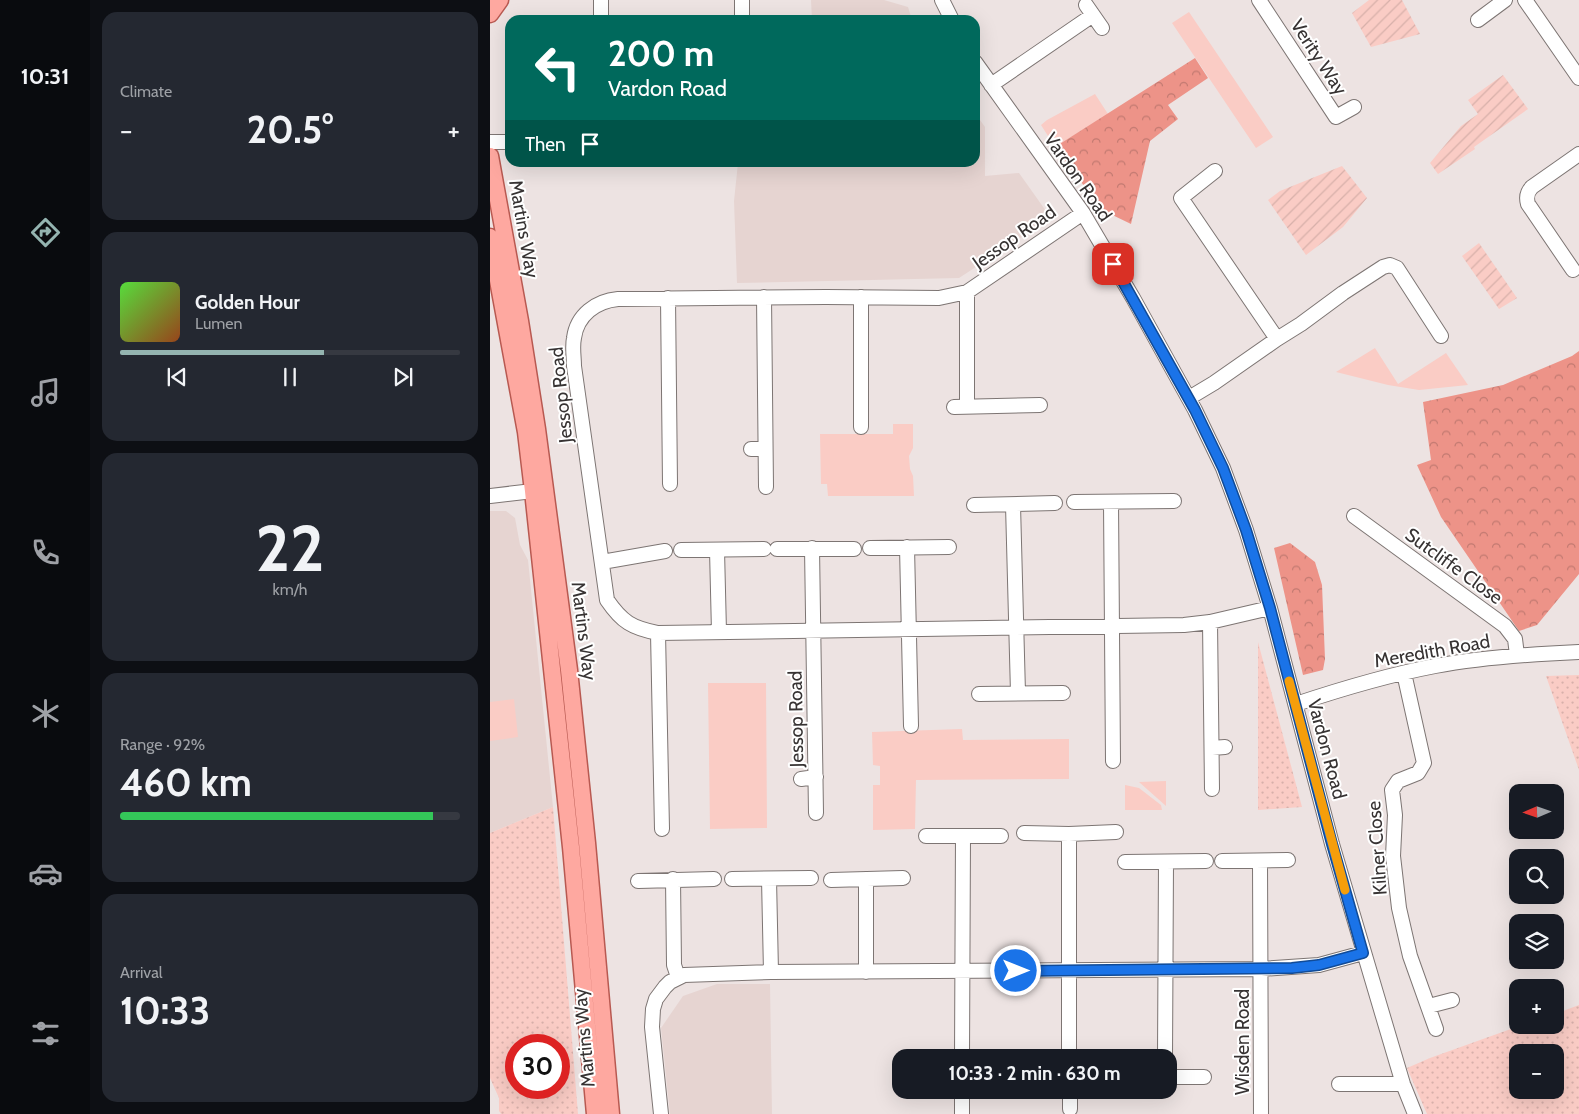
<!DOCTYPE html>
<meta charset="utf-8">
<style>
:root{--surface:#171b24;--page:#242831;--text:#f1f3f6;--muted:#9ea1a6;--line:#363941;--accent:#94b4b0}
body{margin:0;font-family:Cabin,sans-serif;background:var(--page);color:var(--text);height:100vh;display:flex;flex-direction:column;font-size:19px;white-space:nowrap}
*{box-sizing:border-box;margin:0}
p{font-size:16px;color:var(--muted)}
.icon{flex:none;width:28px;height:28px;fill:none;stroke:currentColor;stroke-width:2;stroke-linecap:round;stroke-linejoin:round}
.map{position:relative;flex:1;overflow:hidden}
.panel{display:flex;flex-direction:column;gap:12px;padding:12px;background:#0d0f14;width:400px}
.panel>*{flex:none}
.guide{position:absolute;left:15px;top:15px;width:475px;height:152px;border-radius:15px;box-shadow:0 5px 20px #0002;background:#00695c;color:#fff;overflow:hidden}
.needle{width:32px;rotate:268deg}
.fabs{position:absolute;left:1019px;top:784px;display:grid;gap:10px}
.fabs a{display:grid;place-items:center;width:55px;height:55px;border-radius:10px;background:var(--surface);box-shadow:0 5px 20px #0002;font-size:25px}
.speed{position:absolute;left:15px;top:1034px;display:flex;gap:10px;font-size:25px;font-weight:700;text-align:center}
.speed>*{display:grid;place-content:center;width:65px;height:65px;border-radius:50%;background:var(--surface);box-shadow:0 5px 20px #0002;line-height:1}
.speed .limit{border:8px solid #d22;background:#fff;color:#111}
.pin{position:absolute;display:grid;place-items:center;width:42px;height:42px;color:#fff;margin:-21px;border-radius:10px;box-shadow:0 2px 8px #0006}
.me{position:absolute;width:55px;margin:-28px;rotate:90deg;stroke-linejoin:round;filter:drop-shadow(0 0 4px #0008)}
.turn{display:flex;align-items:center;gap:18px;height:105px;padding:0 20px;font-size:22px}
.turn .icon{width:65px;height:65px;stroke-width:2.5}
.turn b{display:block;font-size:35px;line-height:42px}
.then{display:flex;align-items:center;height:48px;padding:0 20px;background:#0003;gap:10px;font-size:19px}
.big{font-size:38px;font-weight:700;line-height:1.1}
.panel .card{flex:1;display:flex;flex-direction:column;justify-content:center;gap:8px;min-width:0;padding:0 18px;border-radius:15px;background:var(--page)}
.panel .dial{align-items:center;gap:0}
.dial b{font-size:65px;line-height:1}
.song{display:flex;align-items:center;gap:15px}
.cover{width:60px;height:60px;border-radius:8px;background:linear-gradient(135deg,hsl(110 70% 55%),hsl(20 70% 35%))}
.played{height:5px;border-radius:2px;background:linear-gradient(90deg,var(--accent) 60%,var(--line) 60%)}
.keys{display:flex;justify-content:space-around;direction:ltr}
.heat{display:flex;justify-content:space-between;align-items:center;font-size:28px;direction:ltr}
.charge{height:8px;border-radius:4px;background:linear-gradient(90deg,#34c759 92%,var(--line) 0)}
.trip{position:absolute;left:402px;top:1049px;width:285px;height:50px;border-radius:15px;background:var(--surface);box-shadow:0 5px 20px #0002;font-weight:700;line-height:50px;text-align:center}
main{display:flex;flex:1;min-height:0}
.tab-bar{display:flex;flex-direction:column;width:90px;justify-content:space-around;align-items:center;background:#090b0e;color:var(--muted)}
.tab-bar .icon{width:35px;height:35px}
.tab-bar .on{color:var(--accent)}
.tab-bar b{font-size:22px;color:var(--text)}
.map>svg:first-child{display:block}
</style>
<main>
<nav class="tab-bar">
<b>10:31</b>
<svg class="icon on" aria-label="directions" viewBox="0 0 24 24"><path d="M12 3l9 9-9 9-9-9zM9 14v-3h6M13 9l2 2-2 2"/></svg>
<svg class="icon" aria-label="music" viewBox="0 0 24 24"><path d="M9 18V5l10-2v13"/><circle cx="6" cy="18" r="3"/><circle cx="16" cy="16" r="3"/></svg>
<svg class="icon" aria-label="phone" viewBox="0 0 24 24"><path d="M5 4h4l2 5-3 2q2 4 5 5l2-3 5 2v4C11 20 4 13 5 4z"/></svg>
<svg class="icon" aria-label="climate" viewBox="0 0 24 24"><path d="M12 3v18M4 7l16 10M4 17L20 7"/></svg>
<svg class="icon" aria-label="car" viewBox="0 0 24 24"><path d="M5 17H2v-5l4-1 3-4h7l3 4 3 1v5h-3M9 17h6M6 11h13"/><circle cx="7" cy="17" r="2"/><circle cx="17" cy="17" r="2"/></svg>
<svg class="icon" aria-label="filters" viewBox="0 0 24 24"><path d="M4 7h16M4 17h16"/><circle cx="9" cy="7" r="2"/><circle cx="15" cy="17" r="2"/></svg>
</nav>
<section class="panel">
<div class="card"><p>Climate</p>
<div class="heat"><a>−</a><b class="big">20.5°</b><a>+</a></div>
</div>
<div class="card">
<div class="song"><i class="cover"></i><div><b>Golden Hour</b><p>Lumen</p></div></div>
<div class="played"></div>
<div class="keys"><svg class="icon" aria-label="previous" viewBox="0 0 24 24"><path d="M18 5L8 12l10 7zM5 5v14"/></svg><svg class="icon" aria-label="pause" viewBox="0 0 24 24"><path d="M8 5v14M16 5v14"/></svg><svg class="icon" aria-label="next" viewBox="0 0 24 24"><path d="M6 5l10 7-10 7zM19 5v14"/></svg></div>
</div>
<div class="card dial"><b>22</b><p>km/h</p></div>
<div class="card"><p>Range · 92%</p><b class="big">460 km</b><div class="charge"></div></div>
<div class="card"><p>Arrival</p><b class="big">10:33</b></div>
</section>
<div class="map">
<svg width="1089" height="1114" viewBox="0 0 1089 1114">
<defs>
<pattern id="forest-crowns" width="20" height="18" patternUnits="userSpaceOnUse" patternTransform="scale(1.25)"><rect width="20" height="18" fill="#ed9388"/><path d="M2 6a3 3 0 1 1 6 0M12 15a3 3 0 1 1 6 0" fill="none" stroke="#c17970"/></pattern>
<pattern id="park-dots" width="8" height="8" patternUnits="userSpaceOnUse" patternTransform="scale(1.25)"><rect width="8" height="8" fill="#faccc5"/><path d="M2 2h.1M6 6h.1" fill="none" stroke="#d7b0aa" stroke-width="1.8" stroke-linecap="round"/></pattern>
<pattern id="garden-furrows" width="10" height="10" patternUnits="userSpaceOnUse" patternTransform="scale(1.25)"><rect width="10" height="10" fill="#faccc5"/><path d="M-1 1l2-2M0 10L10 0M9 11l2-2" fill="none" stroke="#d7b0aa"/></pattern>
</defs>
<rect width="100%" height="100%" fill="#ede3e2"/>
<!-- built -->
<path fill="#e6d4d1" d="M321,0H394L418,7L422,20H322Z
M485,113L495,127V176L529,173L561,218L469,278L247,283L244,201L248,163L485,162Z
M0,511H16L25,518L30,545L38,560L63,807L0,833Z
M227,984H280L282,1114H180L171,1028L193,996Z"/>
<!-- grass -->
<path fill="#faccc5" d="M699,12L783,137L766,148L682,23Z
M605,94L618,114L565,147L551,125L557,120Z
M885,348L908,384L956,353L978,385L929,390L898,385L846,372Z
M403,424H423V448L419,456L420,469L423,476L424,496H338L337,484H331L330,434H403Z
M218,683H276L277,828L220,829Z
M24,699L28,737L0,741V702Z
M472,729L473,740L579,739V779L426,780L425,829L383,830V785H390V766L383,765L382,732Z
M676,781V806L649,782Z
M635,785L649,788L671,805L672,810H635Z"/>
<!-- forest -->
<path fill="url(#forest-crowns)" d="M705,58L718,78L678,105L688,119L660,141L641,224L612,210L565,147Z
M1089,351V574L1047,625L1029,631L951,517L927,465L941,460L933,402L1013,385L1082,356Z
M800,543L825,562L832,585L835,659L833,670L813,675L784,548Z"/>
<!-- park -->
<path fill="url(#park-dots)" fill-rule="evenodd" d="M768,642L812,807L768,810Z
M1089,675V770L1056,676Z
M63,807L88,1114H11L9,1111V1098L0,1078V833ZM26,1045H69V1088H26Z
M1089,1005V1114H937L917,1068L940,1058L1032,1025H1065V1014ZM1028,1052H1065V1090H1028Z"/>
<!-- garden -->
<path fill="url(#garden-furrows)" d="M879,0H912L930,34L881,47L862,13Z
M1013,75L1038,109L984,147L985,149L948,174L940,163L971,126L988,114L978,100Z
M852,166L877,198L853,227L816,255L778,200L790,191Z
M989,243L1027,298L1009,309L972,256Z"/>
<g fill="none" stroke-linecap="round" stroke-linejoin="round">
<!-- minor casing -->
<g stroke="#7d7573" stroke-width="16">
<path id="minor" d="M111,0V20
M252,0V20
M452,0L462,20
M769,0L846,117L864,107
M1035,0L1089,78
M596,5L612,28
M988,20L1015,0
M485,62L593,213L643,298L705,410L733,468L756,530L780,608L842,844L913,1084L925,1114
M501,85L603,15
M0,142H20
M725,171L691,198L787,339
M593,213L477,292L449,298L336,297L128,299C106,301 87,315 84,338C82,347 84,357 84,366L117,600C132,622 142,628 168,633L694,625L720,622L780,608
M1083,270L1038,204C1036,197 1037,192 1042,187L1089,154
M477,292V406
M274,297L276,487
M371,297V427
M178,298L180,484
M699,398L724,383L787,339L811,324L853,293L893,267L900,265L907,268L951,336
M464,407L550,405
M261,449H275
M0,496L43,491
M584,502L684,501
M621,502L623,761
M484,505L565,503
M523,505L528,693
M864,516L1015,626L1025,639L1027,655
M417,547L421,726
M322,548L326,813
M380,548L459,547
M287,549H364
M191,550L274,549
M227,550L229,632
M112,562L175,551
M720,622L722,789
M168,633L172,829
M914,673L934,763L928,773L908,781L902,790L905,815L903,856L909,908L920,956L946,1029
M489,694L573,693
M806,704C851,689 898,675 945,666C993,657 1041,654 1089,652
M722,748L735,747
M311,779L326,777
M534,833L579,834L626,832
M579,834V1058
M436,836H511
M732,861L798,860
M635,862L716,861
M770,862L771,1114
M183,879L184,965L188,977
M242,879L321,878
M279,879L281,972
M341,880L413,878
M148,881L224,879
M376,972V879
M939,1006L962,1000
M472,1058L473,836
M675,1058L676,862
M679,1077H714
M849,1084H913
M580,1090V1109
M171,1114L162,1027L163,1009L166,999L175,987L180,982L194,975L281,972L771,969L829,965L873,953
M472,1114V1090"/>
</g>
<!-- major casing -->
<g stroke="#b85951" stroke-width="19">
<path id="major" d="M0,14L10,0
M0,156L30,321L47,429L79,670L97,843L121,1114
M0,237L36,432L43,491L81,847L105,1114"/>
</g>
<!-- minor -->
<use href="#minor" stroke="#fff" stroke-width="14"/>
<!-- major -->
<use href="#major" stroke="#fea8a0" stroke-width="16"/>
</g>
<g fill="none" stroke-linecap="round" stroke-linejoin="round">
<!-- route casing -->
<g stroke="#114b97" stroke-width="12">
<path id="route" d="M526,971L802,968L829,965L873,953L842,844L780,608L756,530L733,468L705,410L623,264"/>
</g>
<!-- route -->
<use href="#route" stroke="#1a73e8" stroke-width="9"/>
<!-- slow -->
<path stroke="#f59e0b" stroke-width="9" d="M799,681L855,890"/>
</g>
<g text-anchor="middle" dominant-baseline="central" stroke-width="4" stroke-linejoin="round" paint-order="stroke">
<!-- street labels -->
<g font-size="19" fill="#373333" stroke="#fff">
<text transform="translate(829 57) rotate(57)">Verity Way</text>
<text transform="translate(588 177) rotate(55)">Vardon Road</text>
<text transform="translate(34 229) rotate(80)">Martins Way</text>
<text transform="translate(524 237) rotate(-35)">Jessop Road</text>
<text transform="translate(71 395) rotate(-96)">Jessop Road</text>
<text transform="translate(964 566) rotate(36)">Sutcliffe Close</text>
<text transform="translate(94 631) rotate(83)">Martins Way</text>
<text transform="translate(942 651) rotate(-10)">Meredith Road</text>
<text transform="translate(306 719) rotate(-91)">Jessop Road</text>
<text transform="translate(837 749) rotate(75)">Vardon Road</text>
<text transform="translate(887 848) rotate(-94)">Kilner Close</text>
<text transform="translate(94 1038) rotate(-95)">Martins Way</text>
<text transform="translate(752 1042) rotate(-90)">Wisden Road</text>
</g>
</g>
</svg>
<div class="fabs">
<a><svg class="needle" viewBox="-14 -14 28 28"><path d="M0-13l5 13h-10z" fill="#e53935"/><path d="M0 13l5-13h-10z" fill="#9ea1a6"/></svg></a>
<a><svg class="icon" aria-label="search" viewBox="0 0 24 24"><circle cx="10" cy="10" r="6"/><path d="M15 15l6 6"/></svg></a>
<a><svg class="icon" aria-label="layers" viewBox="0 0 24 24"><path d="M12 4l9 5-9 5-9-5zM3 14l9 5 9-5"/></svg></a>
<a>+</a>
<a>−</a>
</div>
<div class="speed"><div class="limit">30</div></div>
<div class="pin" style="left:623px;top:264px;background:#d93025"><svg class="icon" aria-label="arrive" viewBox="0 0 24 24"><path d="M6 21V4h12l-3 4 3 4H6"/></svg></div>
<svg class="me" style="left:526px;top:971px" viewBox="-20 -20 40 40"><circle r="17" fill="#1a73e8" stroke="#fff" stroke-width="3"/><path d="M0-11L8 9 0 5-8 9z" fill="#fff"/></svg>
<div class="trip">10:33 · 2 min · 630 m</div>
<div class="guide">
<div class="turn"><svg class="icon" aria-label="left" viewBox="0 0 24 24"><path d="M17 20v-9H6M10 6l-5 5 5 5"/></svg><div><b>200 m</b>Vardon Road</div></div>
<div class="then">Then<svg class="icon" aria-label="arrive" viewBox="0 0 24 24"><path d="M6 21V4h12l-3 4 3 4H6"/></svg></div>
</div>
</div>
</main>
